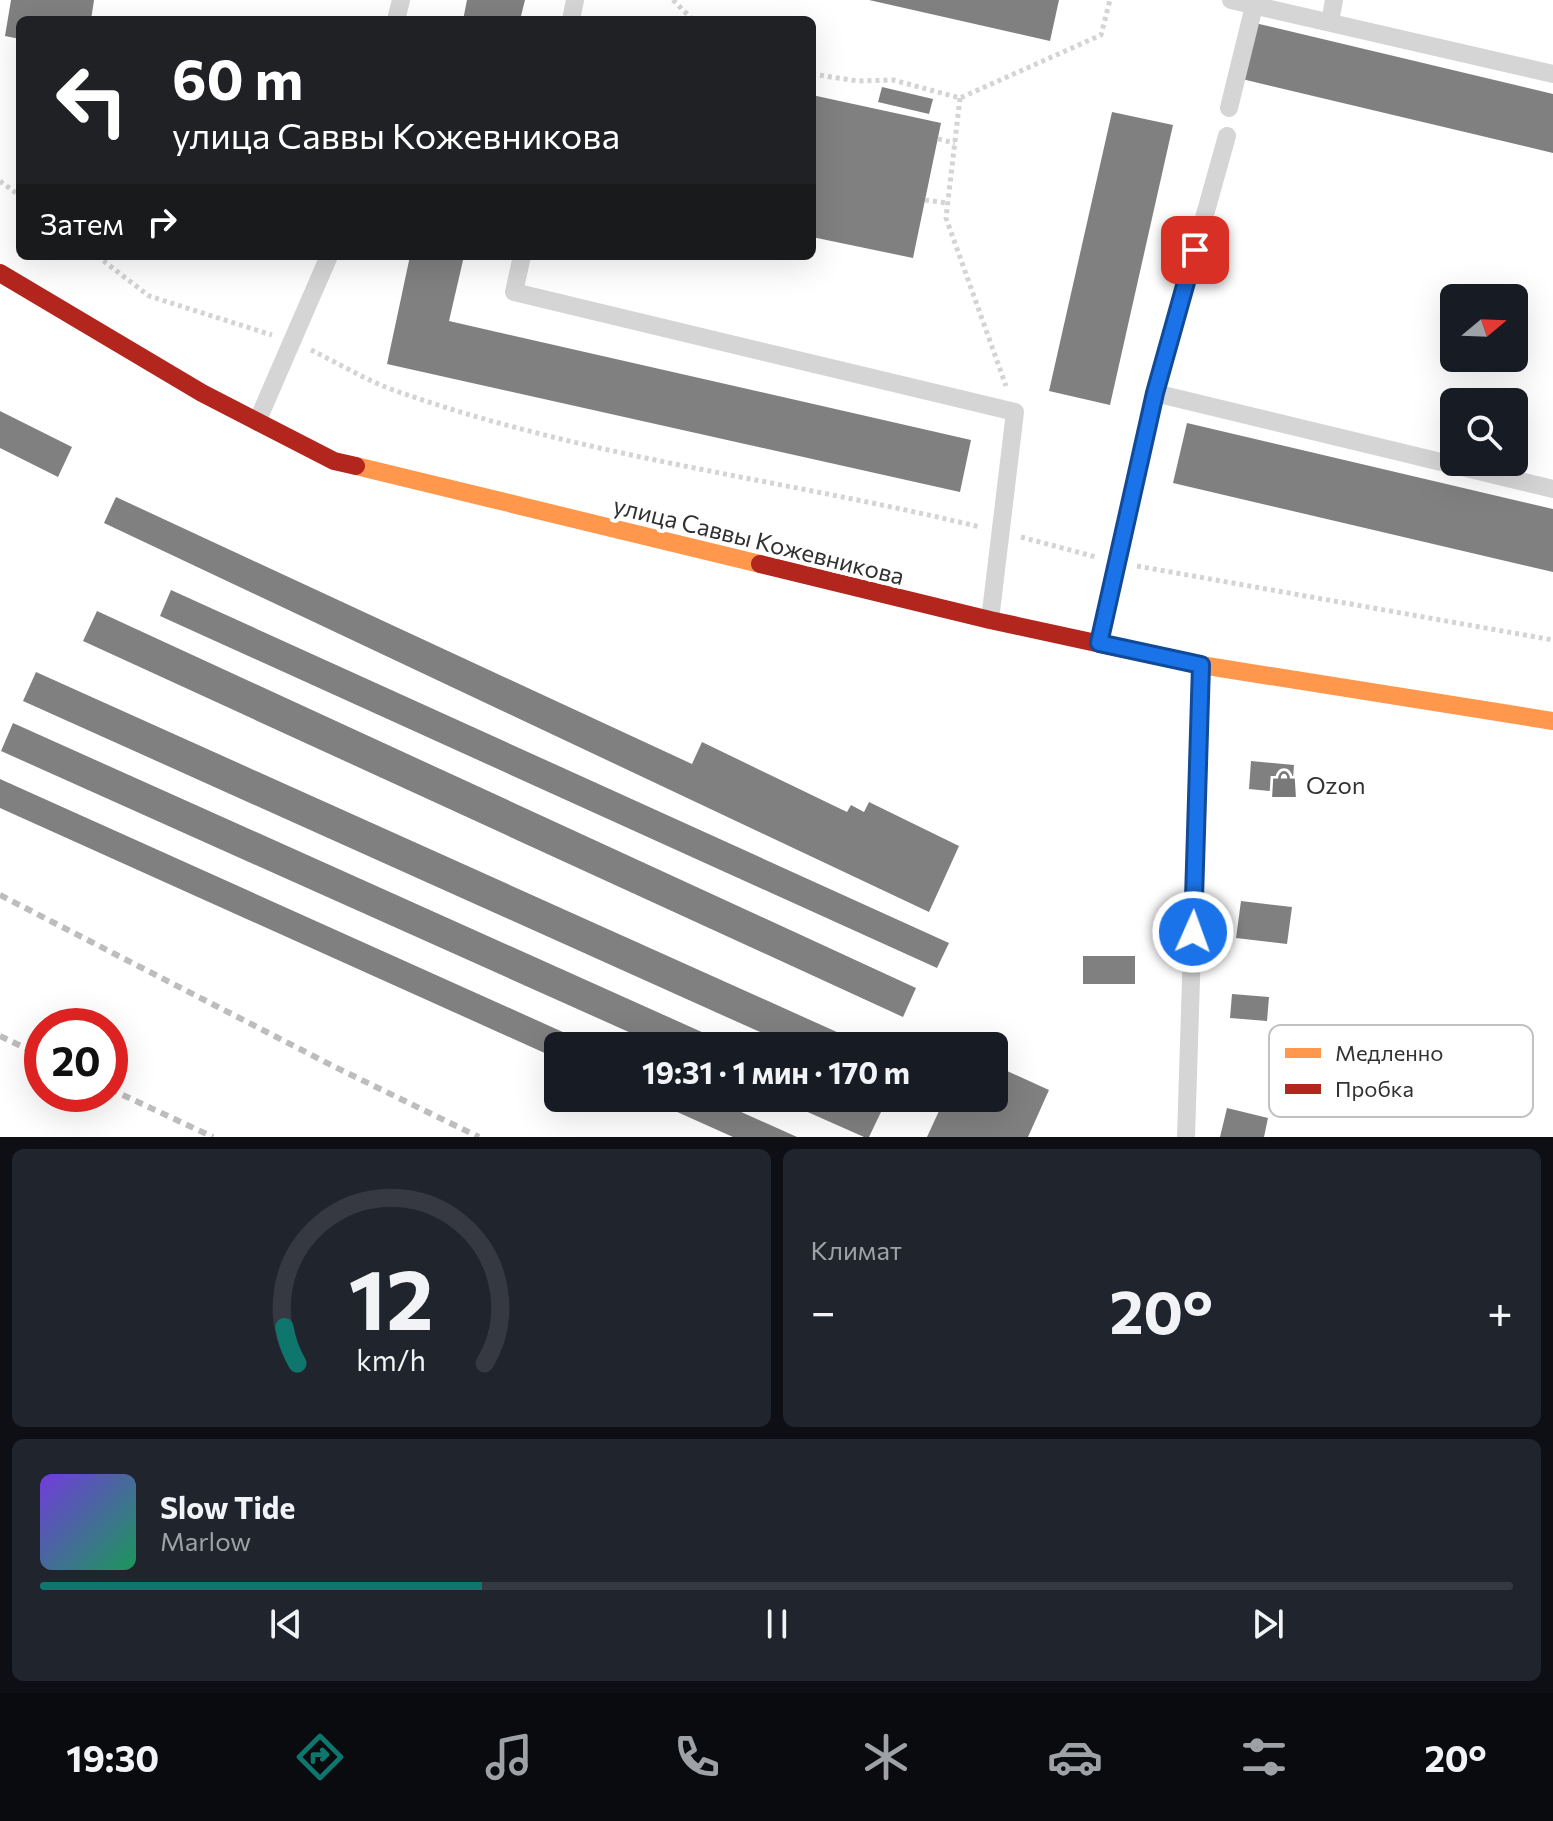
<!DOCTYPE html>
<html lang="ru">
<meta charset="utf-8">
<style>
:root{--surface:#171b24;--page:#20242c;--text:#f1f3f6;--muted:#9ea1a6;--line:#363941;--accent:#0f766e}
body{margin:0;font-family:Commissioner,sans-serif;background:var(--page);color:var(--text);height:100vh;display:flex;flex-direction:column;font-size:30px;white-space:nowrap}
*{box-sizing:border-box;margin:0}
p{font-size:26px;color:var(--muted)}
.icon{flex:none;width:44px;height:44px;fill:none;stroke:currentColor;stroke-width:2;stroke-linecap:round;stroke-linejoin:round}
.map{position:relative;height:1137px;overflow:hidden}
.drawer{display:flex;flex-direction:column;gap:12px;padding:12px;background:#0d0f14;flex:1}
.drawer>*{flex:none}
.guide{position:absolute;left:16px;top:16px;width:800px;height:244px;border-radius:12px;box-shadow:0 8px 32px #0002;background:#202124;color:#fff;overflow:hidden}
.needle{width:52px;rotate:71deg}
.tools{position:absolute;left:1440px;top:284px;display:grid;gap:16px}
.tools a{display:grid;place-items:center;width:88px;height:88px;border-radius:12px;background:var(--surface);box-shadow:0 8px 32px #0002;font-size:40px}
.speed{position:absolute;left:24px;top:1008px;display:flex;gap:16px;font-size:40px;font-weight:700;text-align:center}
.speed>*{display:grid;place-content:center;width:104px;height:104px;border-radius:50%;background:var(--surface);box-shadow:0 8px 32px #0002;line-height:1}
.speed .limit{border:12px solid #d22;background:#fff;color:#111}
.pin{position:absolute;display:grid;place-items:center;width:68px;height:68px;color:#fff;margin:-34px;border-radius:16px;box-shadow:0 4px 12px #0006}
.me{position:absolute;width:88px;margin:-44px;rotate:2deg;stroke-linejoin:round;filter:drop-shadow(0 0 6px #0008)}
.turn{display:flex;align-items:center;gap:28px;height:168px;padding:0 24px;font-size:36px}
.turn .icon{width:104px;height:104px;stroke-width:2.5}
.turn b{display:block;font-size:56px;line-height:68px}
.then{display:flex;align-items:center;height:76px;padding:0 24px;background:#0003;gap:16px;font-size:30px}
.big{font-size:60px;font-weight:700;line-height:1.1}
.drawer .widget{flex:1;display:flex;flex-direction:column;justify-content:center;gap:12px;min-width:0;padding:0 28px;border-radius:12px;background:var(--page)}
.drawer .dial{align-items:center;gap:0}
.dial svg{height:208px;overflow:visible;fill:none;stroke:var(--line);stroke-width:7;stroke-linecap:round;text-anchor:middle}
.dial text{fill:var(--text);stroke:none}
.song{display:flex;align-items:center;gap:24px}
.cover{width:96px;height:96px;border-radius:12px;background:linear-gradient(135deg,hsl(260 70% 55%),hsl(150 70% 35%))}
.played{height:8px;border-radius:4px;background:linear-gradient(90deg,var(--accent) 30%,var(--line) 30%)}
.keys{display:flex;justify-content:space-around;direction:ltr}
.heat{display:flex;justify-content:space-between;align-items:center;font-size:44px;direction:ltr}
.drawer .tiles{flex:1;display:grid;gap:12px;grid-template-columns:1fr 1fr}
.widget:last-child{grid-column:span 2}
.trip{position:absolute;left:544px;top:1032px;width:464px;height:80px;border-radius:12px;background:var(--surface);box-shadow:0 8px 32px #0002;font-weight:700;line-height:80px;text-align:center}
.tabs{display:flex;height:128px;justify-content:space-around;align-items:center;background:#090b0e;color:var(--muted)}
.tabs .icon{width:56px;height:56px}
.tabs .current{color:var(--accent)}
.tabs b{font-size:36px;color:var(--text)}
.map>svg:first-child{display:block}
</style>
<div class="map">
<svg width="1553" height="1137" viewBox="0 0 1553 1137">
<rect width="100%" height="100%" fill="#fff"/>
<!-- building -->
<path fill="#808080" d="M11,0H94L91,20H20V39L5,36Z
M467,0H525L520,20H463Z
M869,0H1059L1050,41Z
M1255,23L1553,94V153L1242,79Z
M882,87L933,99L929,114L878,102Z
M812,95L941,123L913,258L812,237Z
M1112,112L1173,125L1110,405L1049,391Z
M410,256H464L449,321L971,440L960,492L387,364Z
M0,411L72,447L58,477L0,448Z
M1187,423L1553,509V572L1173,483Z
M116,497L692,764L702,742L847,812L851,805L864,812L869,802L959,846L929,912L104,523Z
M171,590L949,943L937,968L160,616Z
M97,611L916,988L903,1017L83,641Z
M36,672L868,1046H791L23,701Z
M13,723L733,1046H660L1,751Z
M1251,761L1294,765L1292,793L1249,789Z
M0,779L594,1046H558V1059L0,808Z
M1241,901L1292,907L1287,944L1236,938Z
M1083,956H1135V984H1083Z
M1232,994L1269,997L1267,1021L1230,1018Z
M994,1065L1049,1090L1028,1137H927L945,1098H994Z
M646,1098H710L797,1137H733Z
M776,1098H849L881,1112L869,1137H864Z
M1227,1108L1268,1118L1264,1137H1220Z"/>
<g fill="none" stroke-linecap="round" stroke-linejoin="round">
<!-- path -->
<path stroke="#d4d4d4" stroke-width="5" stroke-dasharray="4 4" stroke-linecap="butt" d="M673,0L693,20
M812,74L858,81L893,80L960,98L1101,35L1110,0
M960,98L946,218L1006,386
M938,139L955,143
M0,181L20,196
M925,200L947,203
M97,256L149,296L272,335
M311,350C340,364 369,382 399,392C587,458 787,480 980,527
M1021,537L1096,557
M1137,566L1553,640"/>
<!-- lane -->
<path stroke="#d5d5d5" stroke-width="18" d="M1231,0L1553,74
M396,20L401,0
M571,20L575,0
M1330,22L1334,0
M1229,108L1254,6
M522,256L514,292L1015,412L990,620
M1155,393L1553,489
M257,422L329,256
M1099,643L1155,393L1227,136
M1186,1137L1201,665"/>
<!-- slow -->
<path stroke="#ff974d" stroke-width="18" d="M356,466L760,564
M1110,646L1201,665L1553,721"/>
<!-- jam -->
<path stroke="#b3261e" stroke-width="18" d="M0,273L202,393L334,461L356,466
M760,564L990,620L1110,646"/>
<!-- rail -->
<path stroke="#bdbdbd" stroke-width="6" stroke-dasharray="8 6" stroke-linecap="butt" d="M0,895L331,1065L479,1137
M0,1036L42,1056
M110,1089L213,1137"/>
</g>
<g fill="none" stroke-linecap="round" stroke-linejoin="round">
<!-- route casing -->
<g stroke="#114b97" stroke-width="20">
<path id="route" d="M1193,932L1201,665L1099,643L1155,393L1195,250"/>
</g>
<!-- route -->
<use href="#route" stroke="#1a73e8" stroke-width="14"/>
</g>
<!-- icons -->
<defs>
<g id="shop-bare" transform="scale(2.16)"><path d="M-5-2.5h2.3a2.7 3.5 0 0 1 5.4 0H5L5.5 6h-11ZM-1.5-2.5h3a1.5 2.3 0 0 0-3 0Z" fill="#797979" stroke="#fff" stroke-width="2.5" paint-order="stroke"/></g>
</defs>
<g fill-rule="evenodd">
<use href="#shop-bare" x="1284" y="784"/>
</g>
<g text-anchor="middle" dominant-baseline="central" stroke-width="8" stroke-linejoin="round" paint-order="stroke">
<!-- street labels -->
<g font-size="24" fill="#313131" stroke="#fff">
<text transform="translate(759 540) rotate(14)">улица Саввы Кожевникова</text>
</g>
<!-- poi labels -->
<g font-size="24" fill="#313131" stroke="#fff" text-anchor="start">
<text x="1306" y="784">Ozon</text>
</g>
</g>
<!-- legend -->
<rect x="1269" y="1025" width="264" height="92" rx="12" fill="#fff" stroke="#c1c1c1" stroke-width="2"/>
<rect x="1285" y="1048" width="36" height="10" fill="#ff974d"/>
<rect x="1285" y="1084" width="36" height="10" fill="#b3261e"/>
<g font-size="22" fill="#313131">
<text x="1335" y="1061">Медленно</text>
<text x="1335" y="1097">Пробка</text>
</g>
</svg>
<div class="tools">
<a><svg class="needle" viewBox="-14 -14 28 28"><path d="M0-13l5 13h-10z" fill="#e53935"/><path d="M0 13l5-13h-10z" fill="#9ea1a6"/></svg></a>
<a><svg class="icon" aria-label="search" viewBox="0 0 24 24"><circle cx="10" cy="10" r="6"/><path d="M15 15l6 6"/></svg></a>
</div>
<div class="speed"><div class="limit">20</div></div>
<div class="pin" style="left:1195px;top:250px;background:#d93025"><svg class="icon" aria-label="arrive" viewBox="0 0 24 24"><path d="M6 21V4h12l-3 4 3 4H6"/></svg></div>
<svg class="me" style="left:1193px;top:932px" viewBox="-20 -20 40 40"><circle r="17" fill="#1a73e8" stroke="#fff" stroke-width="3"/><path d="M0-11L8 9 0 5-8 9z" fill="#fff"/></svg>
<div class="trip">19:31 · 1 мин · 170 m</div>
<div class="guide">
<div class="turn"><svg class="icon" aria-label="left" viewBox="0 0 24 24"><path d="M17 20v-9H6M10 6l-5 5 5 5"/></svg><div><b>60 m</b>улица Саввы Кожевникова</div></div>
<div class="then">Затем<svg class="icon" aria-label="right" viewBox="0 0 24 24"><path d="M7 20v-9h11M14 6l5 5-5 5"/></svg></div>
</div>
</div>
<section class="drawer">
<div class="tiles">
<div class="widget dial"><svg viewBox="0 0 100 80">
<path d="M14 69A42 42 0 1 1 86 69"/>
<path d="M14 69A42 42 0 0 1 9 55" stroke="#0f766e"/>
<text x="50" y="56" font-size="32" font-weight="700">12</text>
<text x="50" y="72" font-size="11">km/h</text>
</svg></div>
<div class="widget"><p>Климат</p>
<div class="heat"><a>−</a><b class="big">20°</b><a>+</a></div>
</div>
<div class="widget">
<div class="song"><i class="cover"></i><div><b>Slow Tide</b><p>Marlow</p></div></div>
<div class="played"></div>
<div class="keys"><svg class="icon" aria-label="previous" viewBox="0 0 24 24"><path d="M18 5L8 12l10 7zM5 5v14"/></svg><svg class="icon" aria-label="pause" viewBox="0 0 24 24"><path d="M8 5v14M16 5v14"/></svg><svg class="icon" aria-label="next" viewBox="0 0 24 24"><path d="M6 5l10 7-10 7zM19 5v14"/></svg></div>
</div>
</div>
</section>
<nav class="tabs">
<b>19:30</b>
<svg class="icon current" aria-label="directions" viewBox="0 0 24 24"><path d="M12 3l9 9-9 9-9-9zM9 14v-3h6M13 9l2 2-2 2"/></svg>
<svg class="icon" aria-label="music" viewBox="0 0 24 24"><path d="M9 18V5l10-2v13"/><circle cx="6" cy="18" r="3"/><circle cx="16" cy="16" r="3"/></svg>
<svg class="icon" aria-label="phone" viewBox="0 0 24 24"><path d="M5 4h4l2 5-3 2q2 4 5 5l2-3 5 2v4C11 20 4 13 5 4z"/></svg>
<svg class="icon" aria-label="climate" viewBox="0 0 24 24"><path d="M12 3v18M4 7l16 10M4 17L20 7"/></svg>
<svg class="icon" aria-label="car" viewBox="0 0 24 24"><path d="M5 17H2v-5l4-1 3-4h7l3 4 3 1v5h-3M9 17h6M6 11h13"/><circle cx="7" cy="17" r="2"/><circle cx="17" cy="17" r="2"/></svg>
<svg class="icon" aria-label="filters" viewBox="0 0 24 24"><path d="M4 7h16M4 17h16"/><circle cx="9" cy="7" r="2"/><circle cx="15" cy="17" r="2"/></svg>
<b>20°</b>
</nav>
